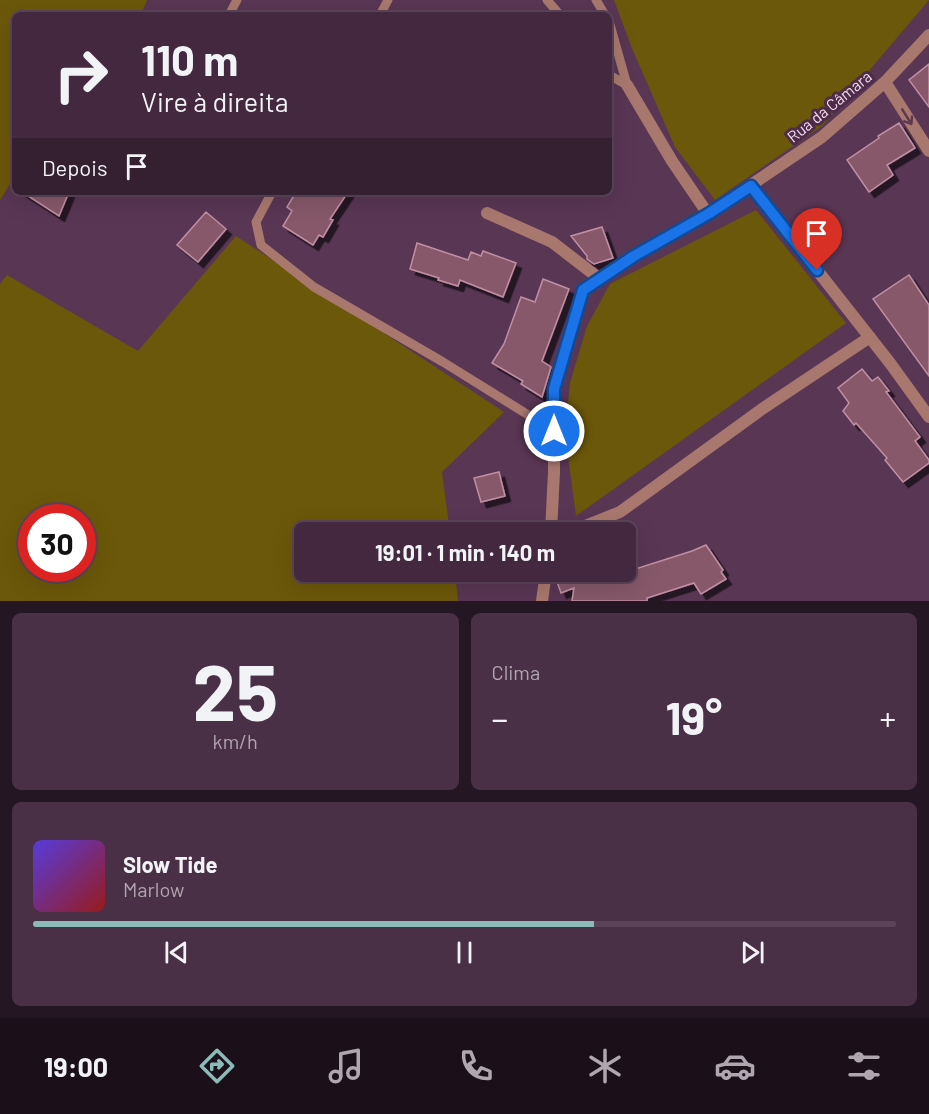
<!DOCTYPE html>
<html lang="pt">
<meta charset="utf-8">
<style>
:root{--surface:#43283f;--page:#4a3046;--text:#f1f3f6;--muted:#afa6b0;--line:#5b4459;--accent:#8bbbb9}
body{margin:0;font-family:Barlow,sans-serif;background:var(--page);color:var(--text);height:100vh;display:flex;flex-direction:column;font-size:22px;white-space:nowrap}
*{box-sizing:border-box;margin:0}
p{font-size:20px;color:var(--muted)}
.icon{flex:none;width:33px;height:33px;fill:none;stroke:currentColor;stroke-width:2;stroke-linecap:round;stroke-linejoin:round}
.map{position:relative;height:601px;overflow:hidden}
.panel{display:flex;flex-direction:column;gap:12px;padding:12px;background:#251623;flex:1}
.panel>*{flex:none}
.banner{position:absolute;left:12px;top:12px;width:600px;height:183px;border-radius:9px;box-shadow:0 6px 24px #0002,0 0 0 2px var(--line);background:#43283f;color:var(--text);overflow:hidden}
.speed{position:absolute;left:18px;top:504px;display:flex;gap:12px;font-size:30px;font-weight:700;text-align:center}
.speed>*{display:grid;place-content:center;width:78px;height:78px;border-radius:50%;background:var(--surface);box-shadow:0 6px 24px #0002,0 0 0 2px var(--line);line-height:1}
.speed .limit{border:9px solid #d22;background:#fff;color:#111}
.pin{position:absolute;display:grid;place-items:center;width:51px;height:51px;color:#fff;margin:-62px -26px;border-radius:50% 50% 50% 0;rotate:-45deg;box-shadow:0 0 6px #0007}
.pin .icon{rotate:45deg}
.me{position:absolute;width:66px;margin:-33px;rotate:0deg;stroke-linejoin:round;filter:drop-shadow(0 0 4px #0008)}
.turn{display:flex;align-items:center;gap:21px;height:126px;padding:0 30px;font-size:27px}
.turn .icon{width:78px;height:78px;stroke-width:2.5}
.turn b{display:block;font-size:42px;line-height:51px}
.then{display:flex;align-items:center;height:57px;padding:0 30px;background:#0003;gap:12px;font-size:22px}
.big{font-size:45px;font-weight:700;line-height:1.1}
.panel .widget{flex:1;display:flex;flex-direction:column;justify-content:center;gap:9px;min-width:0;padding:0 21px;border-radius:9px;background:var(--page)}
.panel .dial{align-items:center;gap:0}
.dial b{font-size:78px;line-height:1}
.song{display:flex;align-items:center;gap:18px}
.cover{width:72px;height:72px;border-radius:9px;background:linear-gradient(135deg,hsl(250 70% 55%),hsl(0 70% 35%))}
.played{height:6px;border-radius:3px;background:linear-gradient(90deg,var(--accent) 65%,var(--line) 65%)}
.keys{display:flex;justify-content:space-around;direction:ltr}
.heat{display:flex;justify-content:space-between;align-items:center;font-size:33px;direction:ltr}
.panel .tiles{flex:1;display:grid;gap:12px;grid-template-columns:1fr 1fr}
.widget:last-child{grid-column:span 2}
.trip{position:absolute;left:294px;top:522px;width:342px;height:60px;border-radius:9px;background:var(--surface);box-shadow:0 6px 24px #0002,0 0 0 2px var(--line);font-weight:700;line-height:60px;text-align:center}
.tabs{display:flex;height:96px;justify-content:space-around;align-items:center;background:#1b1019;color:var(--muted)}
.tabs .icon{width:42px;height:42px}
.tabs .on{color:var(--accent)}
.tabs b{font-size:27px;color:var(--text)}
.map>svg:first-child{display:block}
</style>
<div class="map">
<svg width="929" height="601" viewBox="0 0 929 601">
<defs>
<filter id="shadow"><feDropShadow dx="5.5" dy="5.5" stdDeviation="0" flood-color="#0009"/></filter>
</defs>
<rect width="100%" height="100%" fill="#593654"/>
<!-- green -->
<path fill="#6c580a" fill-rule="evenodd" d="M0,0H147L141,15H15V176L0,200Z
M614,0H929L822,126L715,200L675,147L631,46Z
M756,210L846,323L576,516L565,434L570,383L587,326L610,284Z
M236,236L504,412L442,472L450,532H304V572H455L458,601H0V284L7,275L138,351ZM32,518H82V568H32Z"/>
<!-- building -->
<path fill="#86586b" stroke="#c18fa3" stroke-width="1.5" filter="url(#shadow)" d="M929,64V107L909,80Z
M899,123L915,148L887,165L893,175L869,192L847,160L879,138L878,136Z
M22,192H69L59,216Z
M296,192H348L330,219L333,220L323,237L319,235L313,245L283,226L292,211L287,207Z
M206,212L226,229L198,262L177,245Z
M602,227L613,258L594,264L587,259V256L571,236Z
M417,243L468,260L471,252L481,256L483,251L516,263L503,297L460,280L458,286L438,280L439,278L410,269Z
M909,275L929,305V376L873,299Z
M543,279L569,289L542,361L551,367L542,397L521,384L523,381L492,363L504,344L521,297L535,302Z
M862,369L872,381L878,377L889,391L886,392L920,437L915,441L929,460V463L903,482L885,460L887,458L856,423L854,425L843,411L849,403L838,388Z
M499,472L505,496L481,502L474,478Z
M706,545L723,570L721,572L726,579L701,594L694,583L647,598V601H572L574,588L561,593L554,573V572H626L692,551Z"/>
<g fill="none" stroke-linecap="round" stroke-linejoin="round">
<!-- lane -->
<path stroke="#a8786e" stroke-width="9" d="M547,0L560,15
M596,0L605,15
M229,15L237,0
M380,15L388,0
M609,21L627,85
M609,75L627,85
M272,192L256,222L261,245L314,287L443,362L554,431"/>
<!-- street -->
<path stroke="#a8786e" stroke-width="12" d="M885,82L929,151
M627,85L672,161L708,214
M751,186L890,363L929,417
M487,213L552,242L600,279
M551,532L554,472V389L583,290L634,256L708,214L822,137L885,82L929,35
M570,532L620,512L762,409L870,337
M542,601L546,572"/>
</g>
<!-- one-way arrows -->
<defs><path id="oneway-shaft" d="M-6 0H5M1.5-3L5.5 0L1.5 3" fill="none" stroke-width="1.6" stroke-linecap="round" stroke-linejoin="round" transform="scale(1.5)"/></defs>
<use stroke="#5c374f" href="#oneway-shaft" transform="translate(907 117) rotate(58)"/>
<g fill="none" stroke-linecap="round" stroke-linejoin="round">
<!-- route casing -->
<g stroke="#114b97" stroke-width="15">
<path id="route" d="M554,431V389L583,290L634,256L708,214L751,186L817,270"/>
</g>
<!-- route -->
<use href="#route" stroke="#1a73e8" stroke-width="10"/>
</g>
<g text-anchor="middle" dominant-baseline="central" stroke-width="6" stroke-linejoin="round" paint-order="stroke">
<!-- street labels -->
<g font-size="16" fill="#f2dced" stroke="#4e2c49">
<text transform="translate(829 106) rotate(-39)">Rua da Câmara</text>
</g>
</g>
</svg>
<div class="speed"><div class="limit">30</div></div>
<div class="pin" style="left:817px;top:270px;background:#d93025"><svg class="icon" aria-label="arrive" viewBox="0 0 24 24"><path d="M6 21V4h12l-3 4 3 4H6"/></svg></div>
<svg class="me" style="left:554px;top:431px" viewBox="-20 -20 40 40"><circle r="17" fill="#1a73e8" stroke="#fff" stroke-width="3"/><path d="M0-11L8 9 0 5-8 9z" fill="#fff"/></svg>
<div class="trip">19:01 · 1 min · 140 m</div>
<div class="banner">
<div class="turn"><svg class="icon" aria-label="right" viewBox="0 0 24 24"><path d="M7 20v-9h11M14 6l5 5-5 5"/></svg><div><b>110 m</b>Vire à direita</div></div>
<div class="then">Depois<svg class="icon" aria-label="arrive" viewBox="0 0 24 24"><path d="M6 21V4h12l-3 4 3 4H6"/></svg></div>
</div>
</div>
<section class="panel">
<div class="tiles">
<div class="widget dial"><b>25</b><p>km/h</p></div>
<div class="widget"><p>Clima</p>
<div class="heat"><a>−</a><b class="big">19°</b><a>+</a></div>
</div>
<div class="widget">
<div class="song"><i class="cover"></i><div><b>Slow Tide</b><p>Marlow</p></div></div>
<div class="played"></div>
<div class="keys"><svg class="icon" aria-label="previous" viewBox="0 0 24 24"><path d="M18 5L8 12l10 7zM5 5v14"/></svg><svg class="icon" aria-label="pause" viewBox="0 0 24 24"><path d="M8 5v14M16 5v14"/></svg><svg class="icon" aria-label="next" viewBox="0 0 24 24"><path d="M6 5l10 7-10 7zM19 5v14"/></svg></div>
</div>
</div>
</section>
<nav class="tabs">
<b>19:00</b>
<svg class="icon on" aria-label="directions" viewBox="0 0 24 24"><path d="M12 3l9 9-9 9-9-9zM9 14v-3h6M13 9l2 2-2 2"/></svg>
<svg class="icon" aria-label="music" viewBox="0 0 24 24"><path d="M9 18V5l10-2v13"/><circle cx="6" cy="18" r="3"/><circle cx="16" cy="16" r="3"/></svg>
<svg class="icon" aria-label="phone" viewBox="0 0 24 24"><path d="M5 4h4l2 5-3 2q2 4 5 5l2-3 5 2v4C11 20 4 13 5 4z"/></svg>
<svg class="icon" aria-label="climate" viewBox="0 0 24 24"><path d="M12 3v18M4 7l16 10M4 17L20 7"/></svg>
<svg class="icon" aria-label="car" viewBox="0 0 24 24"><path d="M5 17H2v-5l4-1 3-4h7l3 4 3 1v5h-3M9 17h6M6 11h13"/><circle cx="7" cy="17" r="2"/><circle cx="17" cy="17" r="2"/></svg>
<svg class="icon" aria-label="filters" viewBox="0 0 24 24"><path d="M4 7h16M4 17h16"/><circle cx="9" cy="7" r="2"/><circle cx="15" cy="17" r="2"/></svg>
</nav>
